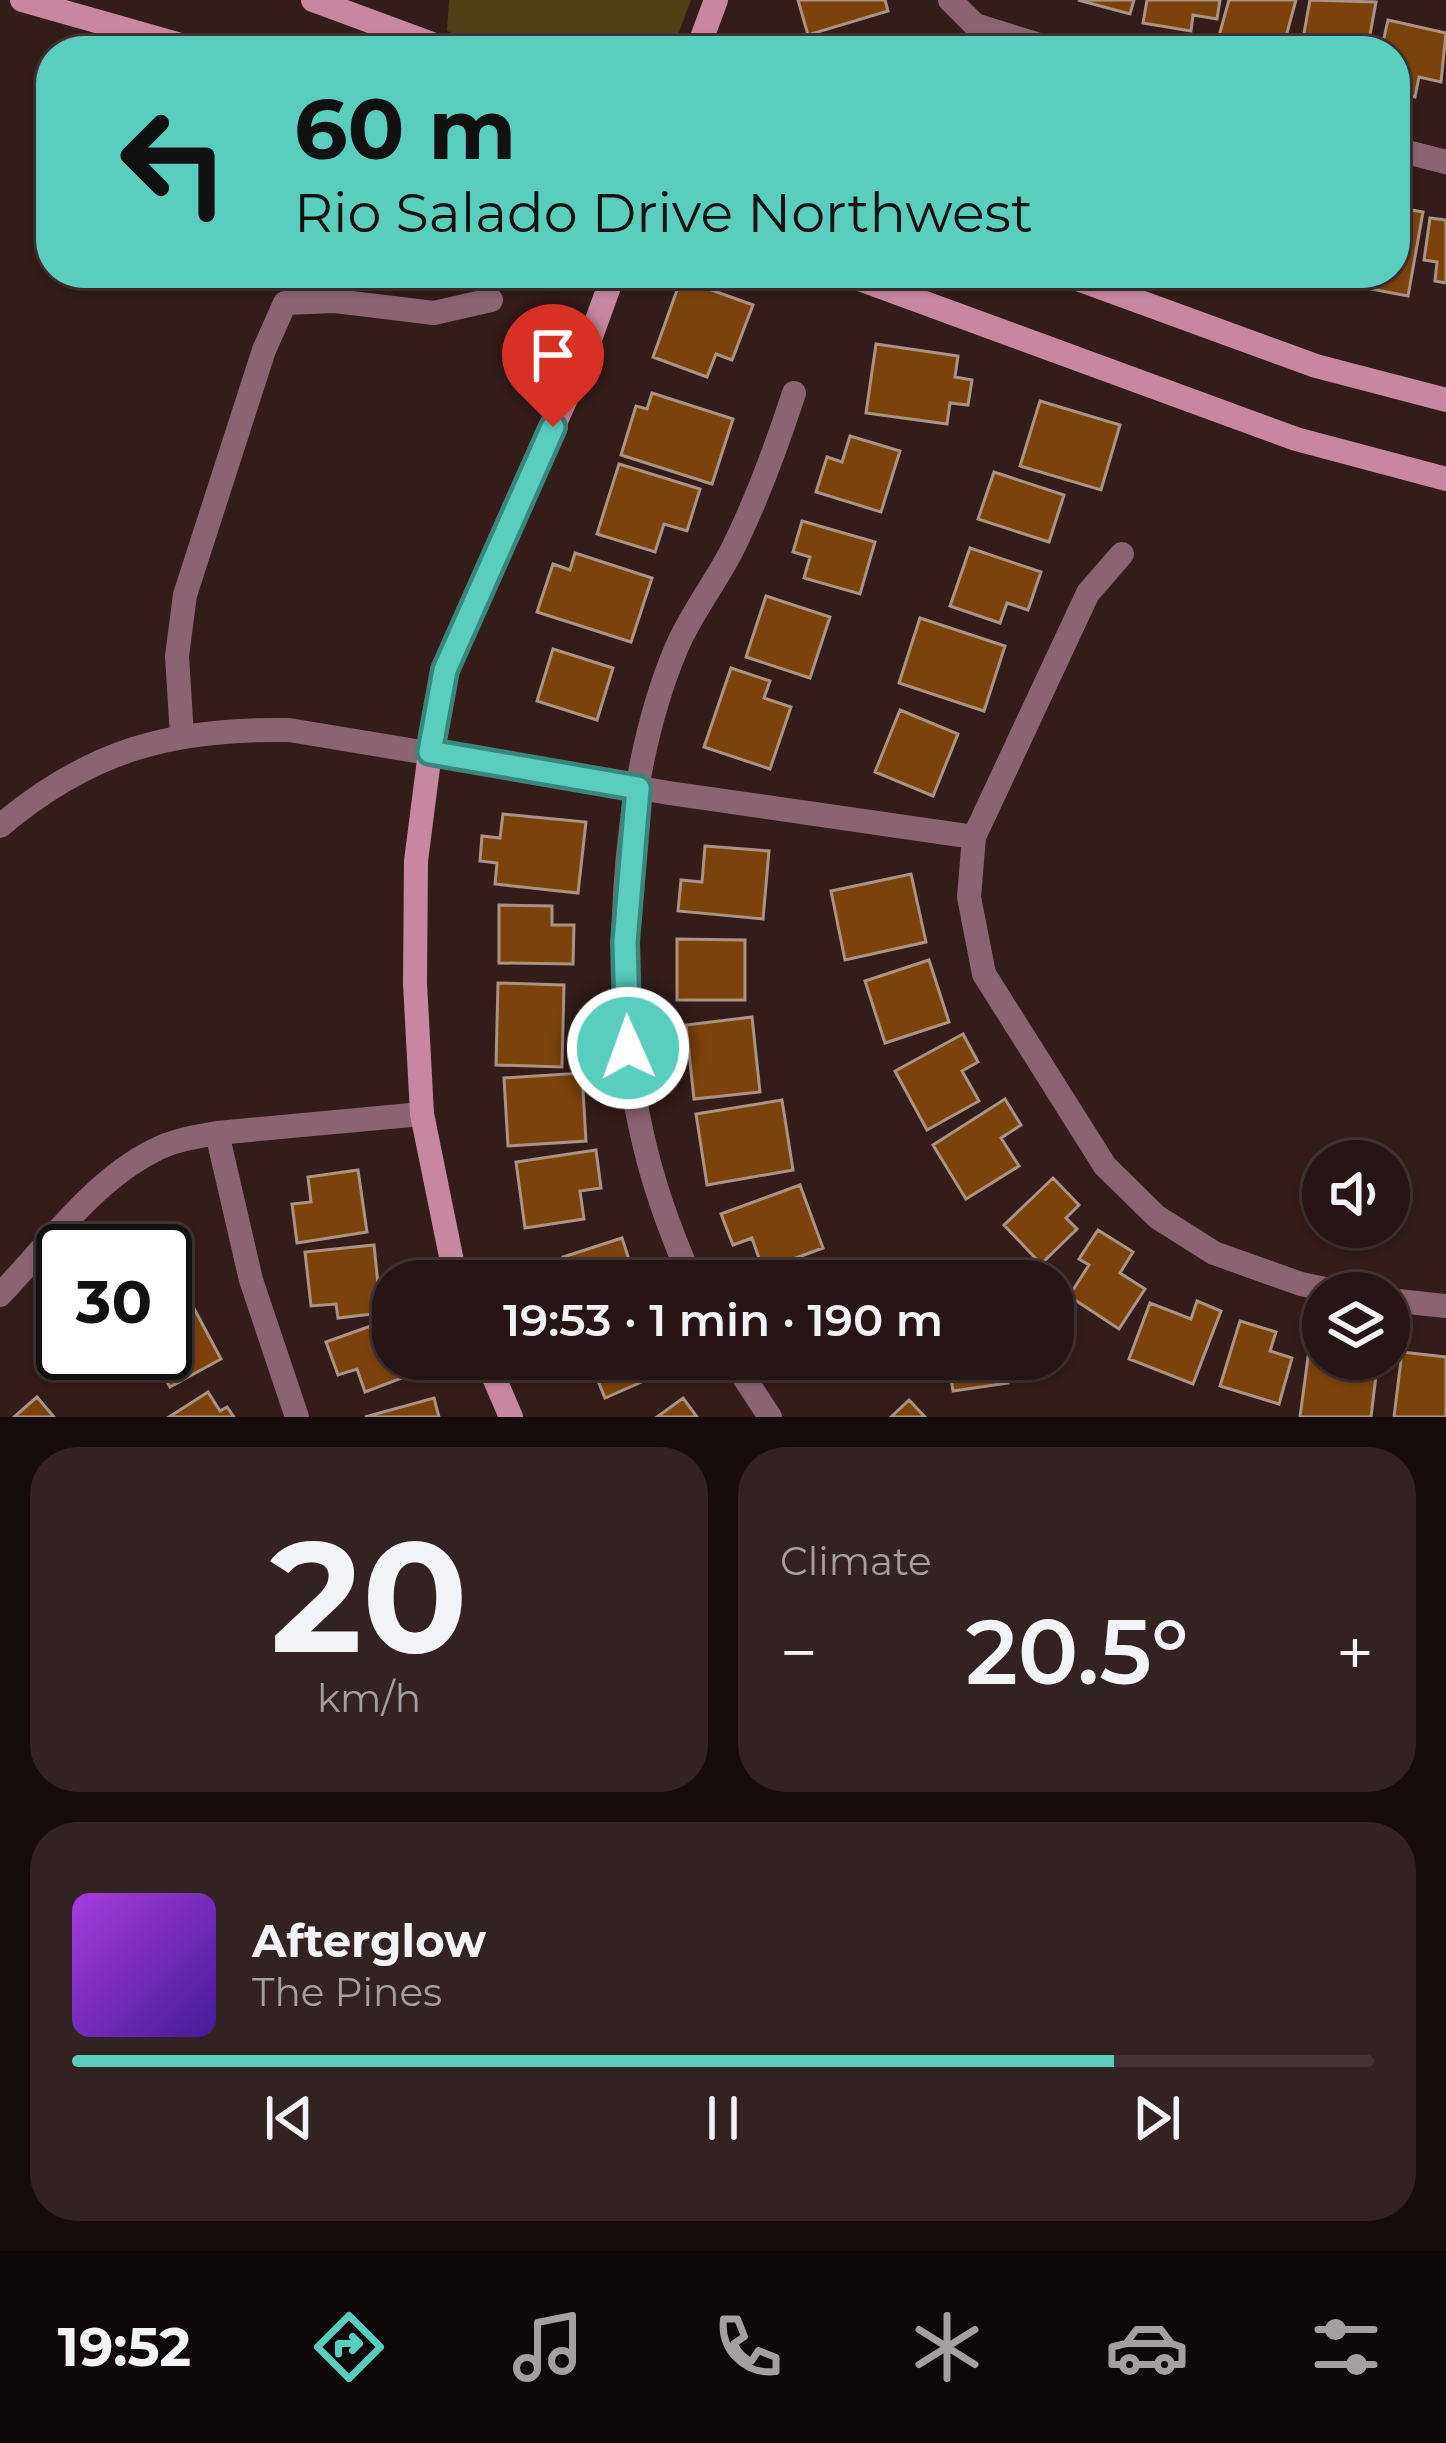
<!DOCTYPE html>
<meta charset="utf-8">
<style>
:root{--surface:#261514;--page:#322222;--text:#f1f3f6;--muted:#a49fa0;--line:#423434;--accent:#5acebd}
body{margin:0;font-family:Montserrat,sans-serif;background:var(--page);color:var(--text);height:100vh;display:flex;flex-direction:column;font-size:45px;white-space:nowrap}
*{box-sizing:border-box;margin:0}
p{font-size:39px;color:var(--muted)}
.icon{flex:none;width:66px;height:66px;fill:none;stroke:currentColor;stroke-width:2;stroke-linecap:round;stroke-linejoin:round}
.map{position:relative;height:1417px;overflow:hidden}
.panel{display:flex;flex-direction:column;gap:30px;padding:30px;background:#150c0b;flex:1}
.panel>*{flex:none}
.guide{position:absolute;left:36px;top:36px;width:1374px;height:252px;border-radius:48px;box-shadow:0 3px 9px #0004,0 0 0 3px var(--line);background:#5acebd;color:#111;overflow:hidden}
.tools{position:absolute;left:1302px;top:1140px;display:grid;gap:24px}
.tools a{display:grid;place-items:center;width:108px;height:108px;border-radius:50%;background:var(--surface);box-shadow:0 3px 9px #0004,0 0 0 3px var(--line);font-size:60px}
.speed{position:absolute;left:36px;top:1224px;display:flex;gap:24px;font-size:60px;font-weight:700;text-align:center}
.speed>*{display:grid;place-content:center;width:156px;height:156px;border-radius:50%;background:var(--surface);box-shadow:0 3px 9px #0004,0 0 0 3px var(--line);line-height:1}
.speed .limit{border:6px solid #111;border-radius:18px;background:#fff;color:#111}
.pin{position:absolute;display:grid;place-items:center;width:102px;height:102px;color:#fff;margin:-123px -51px;border-radius:50% 50% 50% 0;rotate:-45deg;box-shadow:0 0 12px #0007}
.pin .icon{rotate:45deg}
.me{position:absolute;width:132px;margin:-66px;rotate:358deg;stroke-linejoin:round;filter:drop-shadow(0 0 9px #0008)}
.turn{display:flex;align-items:center;gap:42px;height:252px;padding:0 60px;font-size:54px}
.turn .icon{width:156px;height:156px;stroke-width:2.5}
.turn b{display:block;font-size:84px;line-height:102px}
.big{font-size:90px;font-weight:600;line-height:1.1}
.panel .card{flex:1;display:flex;flex-direction:column;justify-content:center;gap:18px;min-width:0;padding:0 42px;border-radius:48px;background:var(--page)}
.panel .dial{align-items:center;gap:0}
.dial b{font-size:156px;line-height:1}
.song{display:flex;align-items:center;gap:36px}
.cover{width:144px;height:144px;border-radius:18px;background:linear-gradient(135deg,hsl(280 70% 55%),hsl(260 70% 35%))}
.played{height:12px;border-radius:6px;background:linear-gradient(90deg,var(--accent) 80%,var(--line) 80%)}
.keys{display:flex;justify-content:space-around;direction:ltr}
.heat{display:flex;justify-content:space-between;align-items:center;font-size:66px;direction:ltr}
.panel .tiles{flex:1;display:grid;gap:30px;grid-template-columns:1fr 1fr}
.card:last-child{grid-column:span 2}
.trip{position:absolute;left:372px;top:1260px;width:702px;height:120px;border-radius:48px;background:var(--surface);box-shadow:0 3px 9px #0004,0 0 0 3px var(--line);font-weight:600;line-height:120px;text-align:center}
.tabs{display:flex;height:192px;justify-content:space-around;align-items:center;background:#0f0808;color:var(--muted)}
.tabs .icon{width:84px;height:84px}
.tabs .current{color:var(--accent)}
.tabs b{font-size:54px;color:var(--text)}
.map>svg:first-child{display:block}
</style>
<div class="map">
<svg width="1446" height="1417" viewBox="0 0 1446 1417">
<rect width="100%" height="100%" fill="#331c1a"/>
<!-- green -->
<path fill="#4e3f15" d="M449,0H691L672,51H501L447,31Z"/>
<!-- building -->
<path fill="#7c420c" stroke="#aa9382" stroke-width="3" d="M798,0H885L888,11L808,35Z
M1078,0H1134L1130,14Z
M1147,0H1220L1217,19L1193,15L1191,31L1143,23Z
M1229,0H1296L1282,51H1246L1217,43Z
M1310,0L1376,2L1367,51H1318L1319,47L1302,44Z
M1388,20L1446,33L1441,82L1419,77L1415,97L1395,93V51H1381Z
M1395,207L1423,212L1408,296L1340,283L1342,273H1395Z
M1430,218L1446,220V283L1435,281L1437,262L1424,260Z
M681,279L753,305L732,360L716,354L707,377L653,357Z
M876,344L958,356L955,377L972,380L968,405L950,403L947,424L866,413Z
M652,393L733,419L712,484L621,455L636,406L647,409Z
M1040,401L1120,425L1101,490L1020,466Z
M850,436L900,451L881,512L816,492L827,457L842,462Z
M619,464L700,489L687,531L664,524L655,552L597,534Z
M994,472L1064,495L1049,542L978,519Z
M802,521L875,542L860,594L804,578L810,557L793,552Z
M970,548L1041,572L1028,610L1007,603L1000,623L950,606Z
M575,553L652,578L631,642L537,612L553,564L570,570Z
M766,596L830,617L810,678L746,657Z
M920,618L1005,646L984,711L899,683Z
M553,649L613,668L597,720L537,701Z
M731,668L770,681L764,698L791,707L770,769L704,747Z
M900,710L958,734L933,796L875,772Z
M503,814L586,822L578,893L495,884L497,863L480,861L482,836L500,838Z
M705,846L769,851L763,919L678,911L681,880L702,882Z
M911,874L926,942L845,960L831,891Z
M499,905L552,906V925H574L573,964L499,963Z
M677,939L745,940V1000H677Z
M929,960L949,1022L885,1043L865,981Z
M498,983L564,985L562,1067L496,1065Z
M752,1017L760,1092L694,1099L686,1025Z
M963,1034L978,1062L962,1071L979,1101L927,1130L895,1071Z
M582,1073L586,1141L508,1146L504,1078Z
M1005,1099L1021,1125L1001,1138L1019,1166L966,1199L933,1145Z
M782,1100L793,1170L707,1185L696,1114Z
M596,1150L601,1188L580,1191L584,1219L525,1228L516,1162Z
M358,1170L367,1232L297,1243L292,1204L311,1202L308,1177Z
M1053,1178L1079,1205L1066,1218L1077,1229L1041,1264L1004,1225Z
M800,1185L823,1248L763,1270L752,1238L733,1245L721,1214Z
M162,1227L190,1275L165,1290V1251H121Z
M1098,1230L1133,1252L1120,1273L1145,1289L1119,1329L1069,1296L1089,1265L1079,1259Z
M622,1238L636,1281H570L563,1257Z
M374,1245L381,1313L338,1318L336,1304L311,1306L305,1252Z
M832,1262L845,1281H803Z
M189,1299L221,1359L170,1387L151,1353H165V1312Z
M1197,1301L1221,1311L1193,1384L1129,1359L1150,1303L1191,1319Z
M390,1319L393,1359H404L410,1375L365,1392L357,1369L338,1375L326,1342Z
M1240,1321L1276,1332L1270,1351L1292,1358L1279,1404L1220,1386Z
M1310,1342L1323,1343V1359H1378L1371,1417H1300Z
M1402,1352L1446,1357V1417H1394Z
M589,1359H648L655,1376L605,1398Z
M948,1359H1005L1008,1383L953,1391Z
M208,1392L220,1411L227,1407L234,1417H169Z
M37,1397L54,1417H14Z
M434,1398L439,1417H365Z
M683,1398L697,1417H657Z
M909,1400L925,1417H891Z"/>
<g fill="none" stroke-linecap="round" stroke-linejoin="round">
<!-- street -->
<path stroke="#8b6373" stroke-width="24" d="M950,0L975,25L1059,51
M1395,149L1446,162
M1122,554L1088,593L974,837L969,897L984,974L1105,1166L1157,1217L1214,1253L1301,1284L1344,1293
M182,736L177,656L185,595L264,350L285,303L335,301L434,313L491,300
M0,826C90,750 172,728 289,730L669,793L974,837
M217,1133L251,1280L297,1417
M692,1281C671,1234 653,1184 642,1134C609,993 619,784 676,649C691,613 717,581 734,546C758,497 777,445 794,393
M0,1295C46,1247 93,1181 153,1151C173,1140 195,1137 217,1133L422,1114
M1389,1300L1446,1306
M732,1359L770,1417"/>
<!-- secondary -->
<path stroke="#c887a1" stroke-width="24" d="M22,0L202,51
M313,0L451,51
M697,51L716,0
M843,273L1296,439L1446,479
M1061,273L1316,366L1446,400
M456,1281L422,1114L415,983L416,861L430,752L445,670L580,367L614,273
M486,1359L511,1417"/>
</g>
<g fill="none" stroke-linecap="round" stroke-linejoin="round">
<!-- route casing -->
<g stroke="#3a867b" stroke-width="30">
<path id="route" d="M553,427L445,670L430,752L638,788L625,942L628,1048"/>
</g>
<!-- route -->
<use href="#route" stroke="#5acebd" stroke-width="21"/>
</g>
</svg>
<div class="tools">
<a><svg class="icon" aria-label="sound" viewBox="0 0 24 24"><path d="M4 9h4l5-4v14l-5-4H4zM17 9q2 3 0 6"/></svg></a>
<a><svg class="icon" aria-label="layers" viewBox="0 0 24 24"><path d="M12 4l9 5-9 5-9-5zM3 14l9 5 9-5"/></svg></a>
</div>
<div class="speed"><div class="limit">30</div></div>
<div class="pin" style="left:553px;top:427px;background:#d93025"><svg class="icon" aria-label="arrive" viewBox="0 0 24 24"><path d="M6 21V4h12l-3 4 3 4H6"/></svg></div>
<svg class="me" style="left:628px;top:1048px" viewBox="-20 -20 40 40"><circle r="17" fill="#5acebd" stroke="#fff" stroke-width="3"/><path d="M0-11L8 9 0 5-8 9z" fill="#fff"/></svg>
<div class="trip">19:53 · 1 min · 190 m</div>
<div class="guide">
<div class="turn"><svg class="icon" aria-label="left" viewBox="0 0 24 24"><path d="M17 20v-9H6M10 6l-5 5 5 5"/></svg><div><b>60 m</b>Rio Salado Drive Northwest</div></div>
</div>
</div>
<section class="panel">
<div class="tiles">
<div class="card dial"><b>20</b><p>km/h</p></div>
<div class="card"><p>Climate</p>
<div class="heat"><a>−</a><b class="big">20.5°</b><a>+</a></div>
</div>
<div class="card">
<div class="song"><i class="cover"></i><div><b>Afterglow</b><p>The Pines</p></div></div>
<div class="played"></div>
<div class="keys"><svg class="icon" aria-label="previous" viewBox="0 0 24 24"><path d="M18 5L8 12l10 7zM5 5v14"/></svg><svg class="icon" aria-label="pause" viewBox="0 0 24 24"><path d="M8 5v14M16 5v14"/></svg><svg class="icon" aria-label="next" viewBox="0 0 24 24"><path d="M6 5l10 7-10 7zM19 5v14"/></svg></div>
</div>
</div>
</section>
<nav class="tabs">
<b>19:52</b>
<svg class="icon current" aria-label="directions" viewBox="0 0 24 24"><path d="M12 3l9 9-9 9-9-9zM9 14v-3h6M13 9l2 2-2 2"/></svg>
<svg class="icon" aria-label="music" viewBox="0 0 24 24"><path d="M9 18V5l10-2v13"/><circle cx="6" cy="18" r="3"/><circle cx="16" cy="16" r="3"/></svg>
<svg class="icon" aria-label="phone" viewBox="0 0 24 24"><path d="M5 4h4l2 5-3 2q2 4 5 5l2-3 5 2v4C11 20 4 13 5 4z"/></svg>
<svg class="icon" aria-label="climate" viewBox="0 0 24 24"><path d="M12 3v18M4 7l16 10M4 17L20 7"/></svg>
<svg class="icon" aria-label="car" viewBox="0 0 24 24"><path d="M5 17H2v-5l4-1 3-4h7l3 4 3 1v5h-3M9 17h6M6 11h13"/><circle cx="7" cy="17" r="2"/><circle cx="17" cy="17" r="2"/></svg>
<svg class="icon" aria-label="filters" viewBox="0 0 24 24"><path d="M4 7h16M4 17h16"/><circle cx="9" cy="7" r="2"/><circle cx="15" cy="17" r="2"/></svg>
</nav>
